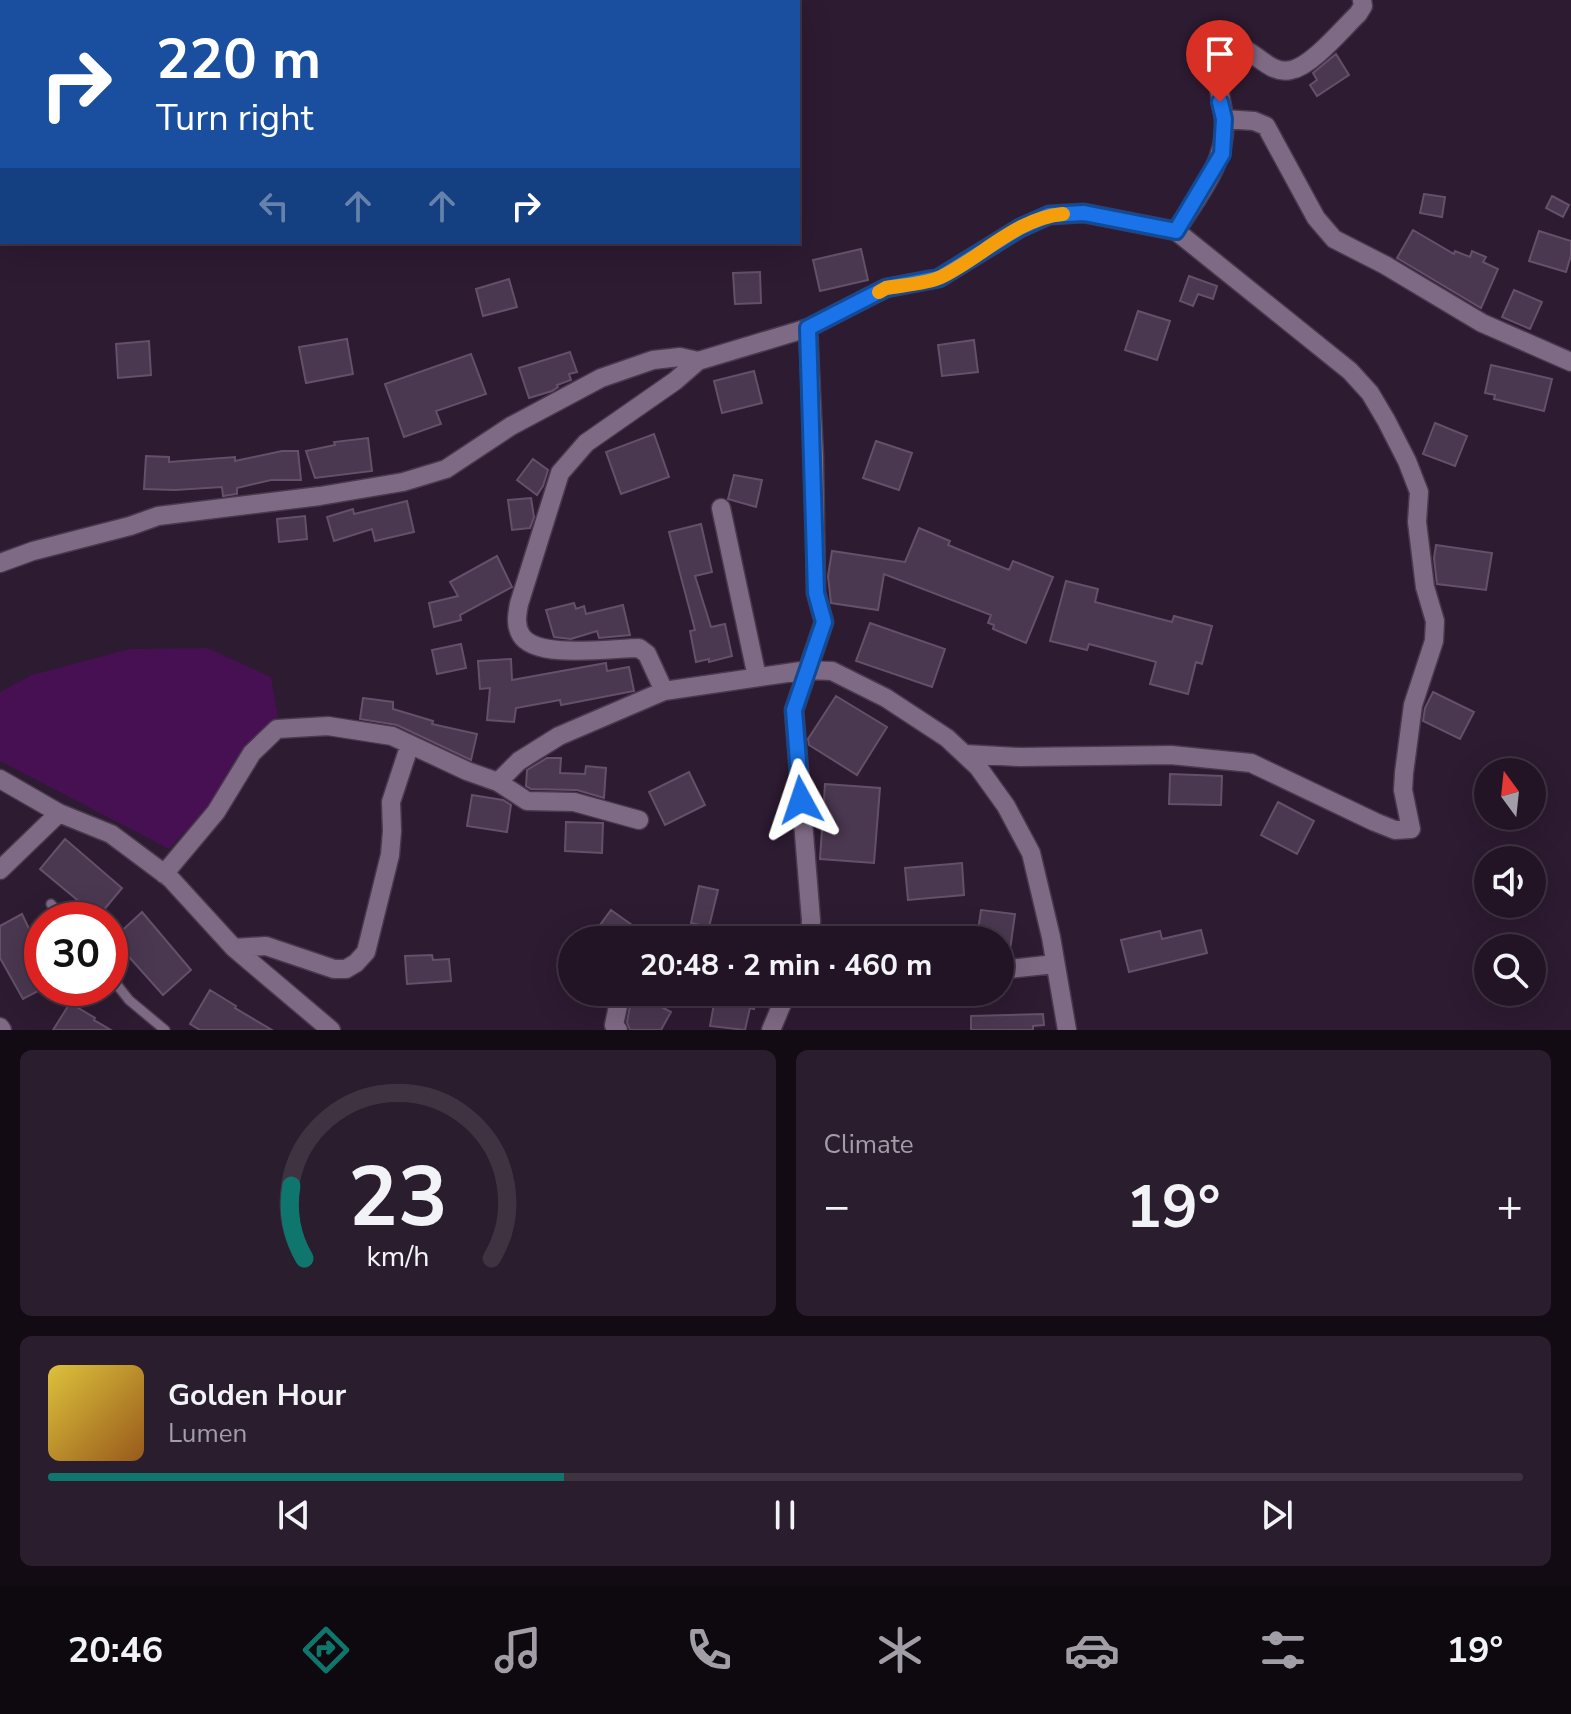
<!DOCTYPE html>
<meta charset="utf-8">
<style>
:root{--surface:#221425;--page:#2a1d2d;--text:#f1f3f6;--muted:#a29ea7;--line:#3f3342;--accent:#0f766e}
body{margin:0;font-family:"Nunito Sans",sans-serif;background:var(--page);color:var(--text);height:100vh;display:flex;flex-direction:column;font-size:30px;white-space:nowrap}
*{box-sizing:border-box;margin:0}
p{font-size:26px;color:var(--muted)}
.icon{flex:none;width:44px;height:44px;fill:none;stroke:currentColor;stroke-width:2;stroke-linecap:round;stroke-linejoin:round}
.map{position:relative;height:1030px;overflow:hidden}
.sheet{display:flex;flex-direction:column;gap:20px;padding:20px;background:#130b14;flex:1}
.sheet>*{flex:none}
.guide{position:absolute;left:0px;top:0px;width:800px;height:244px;box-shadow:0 8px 32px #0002,0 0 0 2px var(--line);background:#1a4fa0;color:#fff;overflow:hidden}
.needle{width:52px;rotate:345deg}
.buttons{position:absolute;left:1474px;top:758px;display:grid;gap:16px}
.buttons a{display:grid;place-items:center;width:72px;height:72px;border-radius:50%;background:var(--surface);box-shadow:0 8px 32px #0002,0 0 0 2px var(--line);font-size:40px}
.speed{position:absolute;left:24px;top:902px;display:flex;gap:16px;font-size:40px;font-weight:700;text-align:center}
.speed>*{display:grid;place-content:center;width:104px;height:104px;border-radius:50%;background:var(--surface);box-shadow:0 8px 32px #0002,0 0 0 2px var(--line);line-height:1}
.speed .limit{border:12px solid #d22;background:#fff;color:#111}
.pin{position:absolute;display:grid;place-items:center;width:68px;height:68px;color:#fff;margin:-82px -34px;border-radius:50% 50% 50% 0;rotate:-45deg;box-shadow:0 0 8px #0007}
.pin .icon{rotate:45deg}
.me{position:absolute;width:88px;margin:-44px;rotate:355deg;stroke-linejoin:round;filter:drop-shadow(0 0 6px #0008)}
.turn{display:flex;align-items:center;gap:28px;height:168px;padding:0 24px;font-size:36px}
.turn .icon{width:104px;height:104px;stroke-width:2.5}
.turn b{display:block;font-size:56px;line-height:68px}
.lanes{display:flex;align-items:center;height:76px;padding:0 24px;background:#0003;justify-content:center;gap:40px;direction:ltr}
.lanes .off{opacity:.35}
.big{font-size:60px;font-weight:700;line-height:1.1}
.sheet .widget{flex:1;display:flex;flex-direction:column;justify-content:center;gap:12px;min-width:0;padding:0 28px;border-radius:12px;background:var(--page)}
.sheet .dial{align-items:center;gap:0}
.dial svg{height:208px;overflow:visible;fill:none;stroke:var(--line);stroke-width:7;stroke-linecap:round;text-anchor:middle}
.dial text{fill:var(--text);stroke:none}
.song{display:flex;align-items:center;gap:24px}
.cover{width:96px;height:96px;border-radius:12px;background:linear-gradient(135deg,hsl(50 70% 55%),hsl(30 70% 35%))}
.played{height:8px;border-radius:4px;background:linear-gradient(90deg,var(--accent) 35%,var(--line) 35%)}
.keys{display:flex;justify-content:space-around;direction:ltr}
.heat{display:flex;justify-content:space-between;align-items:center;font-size:44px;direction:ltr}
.sheet .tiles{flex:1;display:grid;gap:20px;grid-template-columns:1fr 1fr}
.widget:last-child{grid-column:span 2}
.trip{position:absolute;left:558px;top:926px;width:456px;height:80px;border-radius:40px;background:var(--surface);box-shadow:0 8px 32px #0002,0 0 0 2px var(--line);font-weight:700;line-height:80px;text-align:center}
.menu{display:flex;height:128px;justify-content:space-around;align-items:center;background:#0e080f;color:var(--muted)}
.menu .icon{width:56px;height:56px}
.menu .selected{color:var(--accent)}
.menu b{font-size:36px;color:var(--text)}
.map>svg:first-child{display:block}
</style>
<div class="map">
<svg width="1571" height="1030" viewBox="0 0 1571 1030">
<rect width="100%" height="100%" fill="#2d1b31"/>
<!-- green -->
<path fill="#461053" d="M207,648L271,677L278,717L261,731L202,815L169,849L0,761V692L32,675L130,649Z"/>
<!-- building -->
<path fill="#4a3750" stroke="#645069" stroke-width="2" d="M1336,54L1349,75L1317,96L1310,85L1317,80L1313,73Z
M1424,194L1445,197L1442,217L1420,213Z
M1552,196L1569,205L1563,217L1546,208Z
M1413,230L1454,254L1455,251L1470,257L1472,251L1486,257L1483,262L1498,269L1481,308L1397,258Z
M1539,231L1571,241V255L1566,272L1529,261Z
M861,249L868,280L820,291L813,260Z
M760,272L761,303L735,304L733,273Z
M1189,276L1217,286L1213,299L1198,294L1193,306L1180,301Z
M509,279L517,307L483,316L476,289Z
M1514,290L1542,302L1530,329L1502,317Z
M1138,311L1170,321L1157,360L1125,350Z
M347,339L353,374L306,383L299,347Z
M974,340L978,372L942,376L938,345Z
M149,341L151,375L118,378L116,344Z
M570,352L577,372L569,374L571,380L557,385L558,387L552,391L529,398L519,368Z
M471,354L486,394L436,411L441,424L404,437L385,384Z
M1491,365L1552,379L1544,411L1494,399L1495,395L1485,393Z
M754,371L762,403L722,413L714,381Z
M1435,423L1467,436L1455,466L1423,454Z
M654,434L669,477L621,494L606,452Z
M368,438L372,471L315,478L306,451L335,445L334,442Z
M876,441L912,453L899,490L863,478Z
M282,451H298L301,480H271L237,488V494L223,496L222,487L175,490L144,489L146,456L169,457V462L235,457V461Z
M533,459L548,470L543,486L537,495L517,480Z
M734,475L762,480L756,507L728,499Z
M531,498L534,517L530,528L512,530L508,500Z
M407,501L414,532L375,541L372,529L334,541L327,517L353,509L354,514Z
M305,516L307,539L279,542L277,519Z
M701,524L712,572L695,576L711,627L725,624L732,656L709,662V659L696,662L690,631L695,630L669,532Z
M919,528L950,541L948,545L1009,570L1013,561L1053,577L1026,643L993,629L994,625L988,623L991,615L884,574L878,610L831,603L828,576L832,551L905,562Z
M1436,545L1492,553L1486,590L1437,584L1434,558Z
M497,556L512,587L460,615L461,620L434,627L429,603L458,596L450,582Z
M1066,581L1098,589L1095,602L1172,622L1174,616L1212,626L1202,664L1196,662L1188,694L1150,684L1156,662L1089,644L1087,650L1050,641Z
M574,603L576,609L584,606L586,614L623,605L630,635L599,638L597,631L571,639L554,637L546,610Z
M870,623L945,649L932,687L856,661Z
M461,644L466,668L437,674L432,650Z
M511,659L512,680L606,663L607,671L629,667L634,691L561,705L560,700L516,708L514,722L487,720L490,688L480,689L478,661Z
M1433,692L1474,712L1460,739L1423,721L1425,708Z
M836,696L887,727L857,775L809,745L808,739Z
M363,698L393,702V709L433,721L432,724L477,734L471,760L397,725L360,719Z
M547,758H561L560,773L585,774L586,766L606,768L604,798L577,790L531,789L526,786L527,770Z
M689,772L705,805L665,825L649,792Z
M1170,774L1222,776L1221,805L1169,804Z
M825,784L880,788L874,863L820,859Z
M472,795L503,800L511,805L507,832L467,826Z
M1278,802L1314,821L1297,854L1261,835Z
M566,822L603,823L602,853L565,851Z
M65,839L122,888L98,917L40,869Z
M962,863L964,895L908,900L905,868Z
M699,886L718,890L709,927L691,923Z
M611,910L653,940H589Z
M981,910L1015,914L1009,957L1000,958V940H911L913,925L978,931Z
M142,912L191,970L163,995L113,939Z
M22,914L42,956V989L23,999L0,958V926Z
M1201,930L1207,953L1129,972L1121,940L1160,931L1162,939Z
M432,955L433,960L449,959L451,981L407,984L405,956Z
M210,990L236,1006L235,1008L272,1030H200L190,1024Z
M716,992H757L754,1009L750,1008L745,1030L710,1026Z
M637,994L671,1012L661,1030H630L627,1022L630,1006Z
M70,1003L95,1018L94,1020L111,1030H53Z
M1043,1014L1044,1025L1033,1026V1030H971V1016Z"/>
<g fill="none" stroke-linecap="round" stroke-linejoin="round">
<!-- lane casing -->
<g stroke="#48394c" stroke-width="12">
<path id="lane" d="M51,904L64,920
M110,976L129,1000L165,1030"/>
</g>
<!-- street casing -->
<g stroke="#48394c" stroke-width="21">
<path id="street" d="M1224,119L1254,121L1266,126L1316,218L1334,239L1385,265L1482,323L1571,362
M1176,231C1197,197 1228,161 1224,119C1221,95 1214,76 1219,51C1247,31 1263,77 1291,70C1312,66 1342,29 1358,14L1363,6L1362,0
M808,328L814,457L816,593L824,622L794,710L811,920L810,940
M721,508L757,677
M0,563L33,551L130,526L158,516L320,496L403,482L446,469L511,426L601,378L653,360L680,357L698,361
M664,691L647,654L639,648C612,648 536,660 521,635C515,625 517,615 519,604L560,473L586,443L675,381L698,361L808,328L886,288L939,278L1020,228L1049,215L1084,213L1176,231L1350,371L1370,393L1386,420L1407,461L1419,492L1417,522L1425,587L1435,621L1434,641L1413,705L1404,773L1403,790L1411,829L1395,830L1375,822L1251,763L1171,755L1020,757L965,754
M0,779L59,813L111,834L170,878L234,948L331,1030
M498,782L519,761L559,736L664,691L808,670L832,671L886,698L947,738L978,767L1006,806L1031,853L1051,937L1067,1030
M0,870L59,813
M164,874L216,812L252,753L277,729L328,726L392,736L467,771L498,782L527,801L574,802L639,820
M234,948L266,946L334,969H346L356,963L366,952L390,855L392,831L391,802L410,744
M1000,970L1055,964
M0,1027L2,1030
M618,1030L614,1025L621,992
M771,1030L787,992"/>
</g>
<!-- lane -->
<use href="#lane" stroke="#7f6a85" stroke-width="9"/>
<!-- street -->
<use href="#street" stroke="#7f6a85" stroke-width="18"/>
</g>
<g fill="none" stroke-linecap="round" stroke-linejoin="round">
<!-- route casing -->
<g stroke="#114b97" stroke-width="20">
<path id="route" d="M801,800L794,710L824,622L816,593L808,328L886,288L939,278L1020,228L1049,215L1084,213L1176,231L1222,154L1224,119L1220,102"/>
</g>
<!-- route -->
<use href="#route" stroke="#1a73e8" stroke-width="14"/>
<!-- slow -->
<path stroke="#f59e0b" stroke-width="14" d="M879,292L886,288C903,285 926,284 941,277C982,257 1017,218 1063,214"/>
</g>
</svg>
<div class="buttons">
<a><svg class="needle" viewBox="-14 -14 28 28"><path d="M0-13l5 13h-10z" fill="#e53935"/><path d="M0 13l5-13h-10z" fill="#a29ea7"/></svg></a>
<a><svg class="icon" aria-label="sound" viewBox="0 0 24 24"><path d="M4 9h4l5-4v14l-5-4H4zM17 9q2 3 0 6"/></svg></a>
<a><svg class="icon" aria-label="search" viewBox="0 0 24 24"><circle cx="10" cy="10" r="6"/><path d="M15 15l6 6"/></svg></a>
</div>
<div class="speed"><div class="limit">30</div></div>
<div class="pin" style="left:1220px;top:102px;background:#d93025"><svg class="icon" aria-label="arrive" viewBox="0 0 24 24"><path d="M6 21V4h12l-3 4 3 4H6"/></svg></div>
<svg class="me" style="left:801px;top:800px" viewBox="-20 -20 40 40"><path d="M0-17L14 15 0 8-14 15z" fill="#1a73e8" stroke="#fff" stroke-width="4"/></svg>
<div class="trip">20:48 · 2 min · 460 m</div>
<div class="guide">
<div class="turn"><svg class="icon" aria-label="right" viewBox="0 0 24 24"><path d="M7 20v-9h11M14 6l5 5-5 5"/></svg><div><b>220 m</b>Turn right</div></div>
<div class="lanes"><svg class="icon off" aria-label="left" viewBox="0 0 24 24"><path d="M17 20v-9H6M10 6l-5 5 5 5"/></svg><svg class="icon off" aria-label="ahead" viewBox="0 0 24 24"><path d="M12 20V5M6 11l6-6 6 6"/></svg><svg class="icon off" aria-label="ahead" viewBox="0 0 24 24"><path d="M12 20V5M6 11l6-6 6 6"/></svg><svg class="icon" aria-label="right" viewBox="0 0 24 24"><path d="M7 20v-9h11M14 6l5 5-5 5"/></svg></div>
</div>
</div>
<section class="sheet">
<div class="tiles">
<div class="widget dial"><svg viewBox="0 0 100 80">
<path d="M14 69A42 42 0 1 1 86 69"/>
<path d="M14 69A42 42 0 0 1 9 41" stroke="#0f766e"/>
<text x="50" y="56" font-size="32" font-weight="700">23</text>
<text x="50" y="72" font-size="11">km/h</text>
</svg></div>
<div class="widget"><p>Climate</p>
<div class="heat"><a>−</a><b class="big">19°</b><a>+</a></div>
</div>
<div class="widget">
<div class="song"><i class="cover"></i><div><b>Golden Hour</b><p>Lumen</p></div></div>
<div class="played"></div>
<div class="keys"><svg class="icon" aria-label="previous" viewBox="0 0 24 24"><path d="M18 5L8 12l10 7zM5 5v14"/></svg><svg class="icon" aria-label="pause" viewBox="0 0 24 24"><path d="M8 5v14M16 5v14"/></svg><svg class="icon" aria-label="next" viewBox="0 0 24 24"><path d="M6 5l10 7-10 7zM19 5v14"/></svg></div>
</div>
</div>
</section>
<nav class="menu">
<b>20:46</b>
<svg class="icon selected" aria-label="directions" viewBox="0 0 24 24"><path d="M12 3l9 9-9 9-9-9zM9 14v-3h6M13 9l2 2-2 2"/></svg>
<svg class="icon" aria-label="music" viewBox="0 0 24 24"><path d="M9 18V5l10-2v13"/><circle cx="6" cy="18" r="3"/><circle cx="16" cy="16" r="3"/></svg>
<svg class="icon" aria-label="phone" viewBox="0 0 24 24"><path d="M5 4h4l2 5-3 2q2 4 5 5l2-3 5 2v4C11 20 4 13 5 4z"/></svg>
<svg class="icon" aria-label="climate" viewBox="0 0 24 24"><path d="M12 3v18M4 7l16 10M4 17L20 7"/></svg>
<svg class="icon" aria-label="car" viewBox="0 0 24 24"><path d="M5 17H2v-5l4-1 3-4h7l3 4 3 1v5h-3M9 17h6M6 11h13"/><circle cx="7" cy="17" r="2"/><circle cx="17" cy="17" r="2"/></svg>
<svg class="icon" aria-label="filters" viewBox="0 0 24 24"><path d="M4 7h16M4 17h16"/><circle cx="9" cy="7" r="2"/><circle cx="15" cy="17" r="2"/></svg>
<b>19°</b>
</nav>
